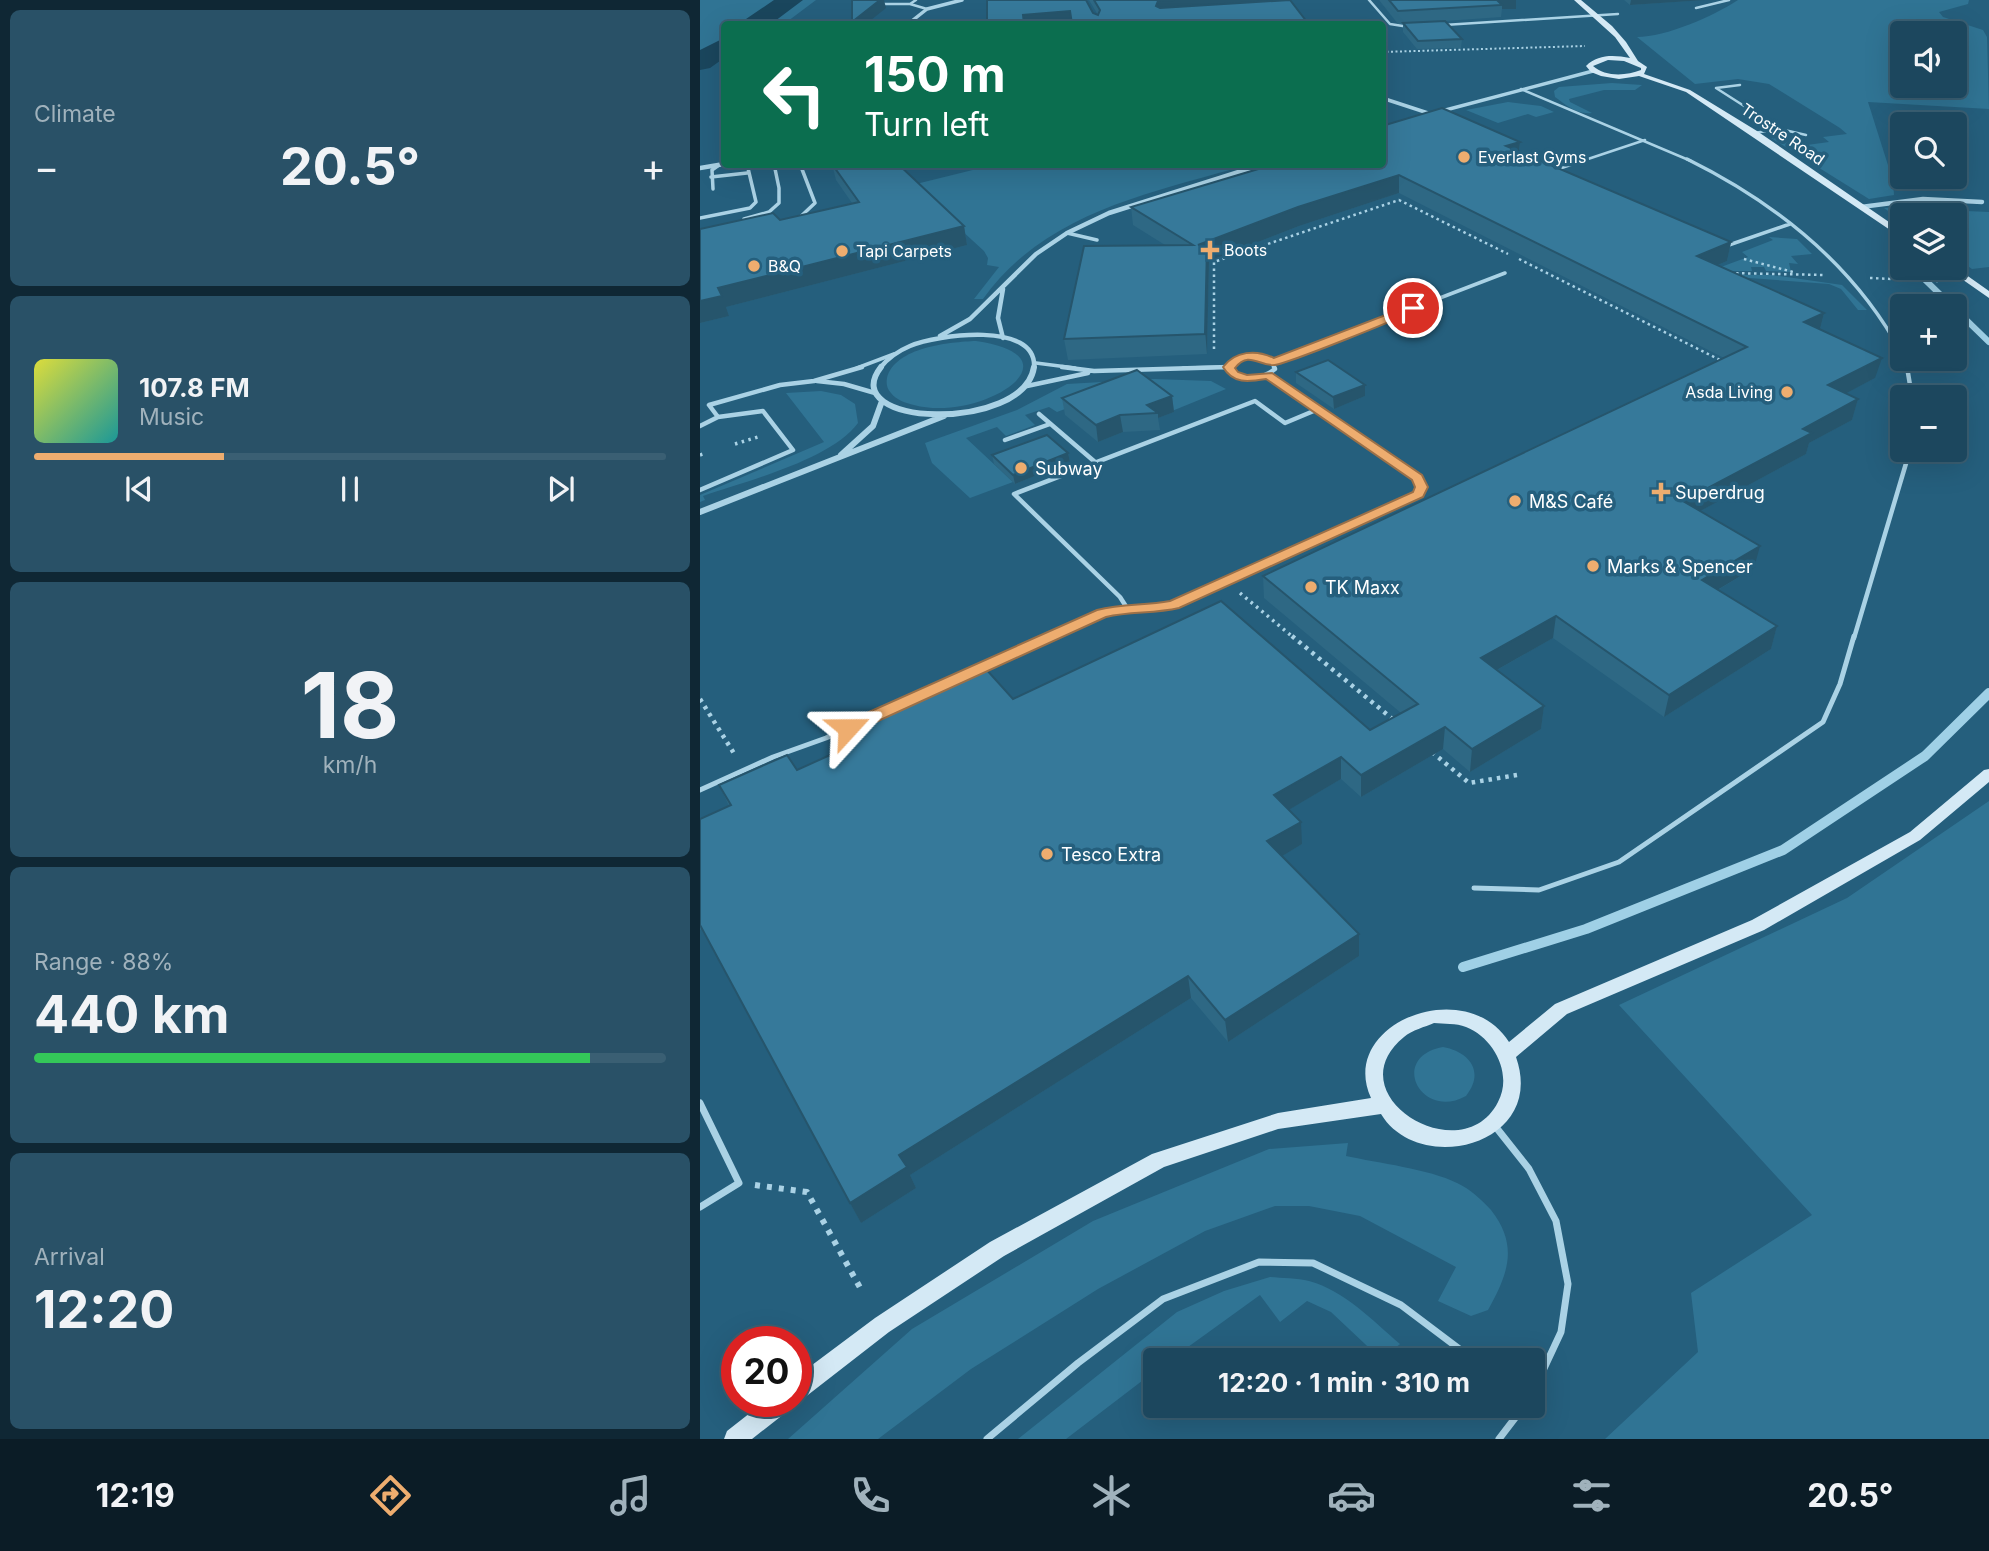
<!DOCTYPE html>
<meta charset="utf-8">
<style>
:root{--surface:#1c475e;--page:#295167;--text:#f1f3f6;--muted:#a0b2bc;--line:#3a5f73;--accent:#eead6f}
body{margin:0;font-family:Inter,sans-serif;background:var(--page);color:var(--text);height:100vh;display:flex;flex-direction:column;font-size:26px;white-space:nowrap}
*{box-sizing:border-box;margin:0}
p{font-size:23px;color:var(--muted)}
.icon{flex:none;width:38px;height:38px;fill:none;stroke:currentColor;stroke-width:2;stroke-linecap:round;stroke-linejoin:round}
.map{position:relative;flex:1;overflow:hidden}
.sheet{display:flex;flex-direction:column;gap:10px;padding:10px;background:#0f2734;width:700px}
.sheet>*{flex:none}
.guide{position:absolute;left:21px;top:21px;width:665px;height:147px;border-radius:7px;box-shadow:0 7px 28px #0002,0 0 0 2px var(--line);background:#0b6e4f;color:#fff;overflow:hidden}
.tools{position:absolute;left:1190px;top:21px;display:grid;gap:14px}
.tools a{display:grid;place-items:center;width:77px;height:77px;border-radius:7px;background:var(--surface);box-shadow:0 7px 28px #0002,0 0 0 2px var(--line);font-size:35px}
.speed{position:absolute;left:21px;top:1326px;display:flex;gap:14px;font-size:35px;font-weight:700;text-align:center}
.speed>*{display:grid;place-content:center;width:91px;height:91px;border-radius:50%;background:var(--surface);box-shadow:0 7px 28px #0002,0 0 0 2px var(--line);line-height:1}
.speed .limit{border:10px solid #d22;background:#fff;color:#111}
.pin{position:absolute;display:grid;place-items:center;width:60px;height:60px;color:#fff;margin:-30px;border:4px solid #fff;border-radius:50%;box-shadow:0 2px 7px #0007}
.me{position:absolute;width:77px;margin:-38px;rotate:66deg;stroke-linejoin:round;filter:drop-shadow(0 0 5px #0008)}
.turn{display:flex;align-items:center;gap:24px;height:147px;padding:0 28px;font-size:32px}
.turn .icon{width:91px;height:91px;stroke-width:2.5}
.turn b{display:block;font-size:49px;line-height:60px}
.big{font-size:52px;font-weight:700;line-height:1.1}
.sheet .widget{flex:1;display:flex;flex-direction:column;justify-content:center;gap:10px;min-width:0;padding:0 24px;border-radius:10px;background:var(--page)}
.sheet .dial{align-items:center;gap:0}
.dial b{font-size:91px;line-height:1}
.song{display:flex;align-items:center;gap:21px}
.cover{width:84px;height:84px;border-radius:10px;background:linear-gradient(135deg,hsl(60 70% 55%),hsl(180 70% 35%))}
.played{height:7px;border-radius:4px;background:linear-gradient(90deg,var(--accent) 30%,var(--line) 30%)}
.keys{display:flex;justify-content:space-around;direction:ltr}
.heat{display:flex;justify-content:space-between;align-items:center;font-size:38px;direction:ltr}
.charge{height:10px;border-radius:5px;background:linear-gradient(90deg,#34c759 88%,var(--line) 0)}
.trip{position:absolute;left:443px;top:1348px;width:402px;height:70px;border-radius:7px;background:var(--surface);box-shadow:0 7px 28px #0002,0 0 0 2px var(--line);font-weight:700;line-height:70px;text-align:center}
.tab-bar{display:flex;height:112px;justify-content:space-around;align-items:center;background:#0b1c26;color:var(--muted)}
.tab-bar .icon{width:49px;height:49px}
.tab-bar .current{color:var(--accent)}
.tab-bar b{font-size:32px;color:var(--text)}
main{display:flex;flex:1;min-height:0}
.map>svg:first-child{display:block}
</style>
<main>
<section class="sheet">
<div class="widget"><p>Climate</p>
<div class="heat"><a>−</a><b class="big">20.5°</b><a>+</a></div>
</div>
<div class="widget">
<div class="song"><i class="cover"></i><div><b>107.8 FM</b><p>Music</p></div></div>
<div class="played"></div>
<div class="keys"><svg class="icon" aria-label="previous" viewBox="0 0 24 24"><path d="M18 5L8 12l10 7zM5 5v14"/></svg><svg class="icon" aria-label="pause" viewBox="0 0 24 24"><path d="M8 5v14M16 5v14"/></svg><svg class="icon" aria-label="next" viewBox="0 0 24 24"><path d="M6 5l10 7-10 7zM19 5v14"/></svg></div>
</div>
<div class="widget dial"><b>18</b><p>km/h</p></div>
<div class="widget"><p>Range · 88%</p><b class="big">440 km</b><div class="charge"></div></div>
<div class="widget"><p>Arrival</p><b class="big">12:20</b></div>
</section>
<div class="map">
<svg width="1289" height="1439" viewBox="0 0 1289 1439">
<rect width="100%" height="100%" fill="#255f7d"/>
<!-- green -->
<path fill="#307494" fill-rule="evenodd" d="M0,0H88L52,24H24V43L0,60Z
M97,0H116L84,24H62Z
M1038,0H1269L1268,4L1239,12L1243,17L1283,30L1287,37L1289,109L1168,102L1193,181L1194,195L1169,199L1071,138L1095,137L1107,145L1129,142L1123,137L1147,134L1140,128L1069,84L1038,79L995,84L937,37C966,37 1014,16 1038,0ZM1202,33H1255V86H1202Z
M912,83L942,85L935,90H904L869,99L870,102L892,113C876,115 865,104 855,97L854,91L859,87Z
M808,102L841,106L854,112L836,117L828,114L798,123L766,110Z
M293,165H547C451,193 345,212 283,299H274L299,267L287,265L288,258L284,251L212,185Z
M1241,204L1266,211L1289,212V267L1272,269L1255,257V215H1202V221L1184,208Z
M1069,237L1097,239L1112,254L1091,256L1098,264L1089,263L1091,272L1066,271L1064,267H1051L1052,271H1010L1048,257L1042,252L1073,240Z
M1009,275H1072L1142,285L1167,310H1158L1141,289L1129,284Z
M276,341C385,357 280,423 214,405C206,403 196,400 191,393C187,389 186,384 187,378C195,347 250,342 276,341Z
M454,379L511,381L526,389L472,411L410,392L357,412L349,407L325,415L335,425L306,436L297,427L266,438L313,482L270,498L232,463L225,443L317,410L367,384Z
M121,391L141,395L155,404L158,423C131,460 46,481 3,496L5,500L0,502V495L124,442L86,393Z
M1289,801V1439H905L998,1352L991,1293L1112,1215L919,1005L1147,898Z
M743,1047C770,1052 785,1072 766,1096C721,1121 688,1057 743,1047Z
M648,1143L646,1156C678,1163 729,1169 757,1183C770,1189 782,1200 791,1210C819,1246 808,1274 788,1310L771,1316L738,1301L756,1267L660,1216L609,1206H575L505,1231L398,1289L271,1369L178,1439H88L212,1329L393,1221L569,1149Z
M570,1277C582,1278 597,1278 609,1281C645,1291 672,1320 700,1344L682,1360L631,1312L607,1301L580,1322L560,1295L470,1360H455V1371L366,1439H318L477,1312L524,1291Z"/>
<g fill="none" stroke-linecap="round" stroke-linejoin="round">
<!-- stream-far1 -->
<path stroke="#9fd0e6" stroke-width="6" d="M1216,271L1252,306
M1255,309L1289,342"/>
<!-- stream -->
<path stroke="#9fd0e6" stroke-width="10" d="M763,967L886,929L1083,850L1225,756L1289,693"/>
<!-- river -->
<path fill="#1a465d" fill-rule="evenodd" d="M74,0H103L71,24H42L46,19Z
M24,38V58L10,68L0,70V50Z"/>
<!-- path-far4 -->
<path stroke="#aad2e5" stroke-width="2" stroke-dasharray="2 2.5" stroke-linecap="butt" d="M682,52L885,46"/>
<!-- path-far3 -->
<path stroke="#aad2e5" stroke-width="2.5" stroke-dasharray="2.5 3.5" stroke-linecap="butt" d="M819,259L1024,362
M1044,259L1093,272
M1030,273L1123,275
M1170,278L1238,281
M514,349V262L699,200L808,254"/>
<!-- path-far2 -->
<path stroke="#aad2e5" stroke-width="3.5" stroke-dasharray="2.5 4.5" stroke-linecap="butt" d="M35,444L61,436
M0,455L6,453
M540,593L594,638"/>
<!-- path-far1 -->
<path stroke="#aad2e5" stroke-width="4.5" stroke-dasharray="3.5 5" stroke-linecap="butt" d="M592,636L695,721
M0,699L35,755
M732,752L769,783L817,775"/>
<!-- path -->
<path stroke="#aad2e5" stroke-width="6" stroke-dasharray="5 7" stroke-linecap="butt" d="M55,1185L107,1192L163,1293"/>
<!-- service-far4 -->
<path stroke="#aad2e5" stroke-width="2.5" d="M216,0L210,4L227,9
M669,0L690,24L709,27
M179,4H210
M996,8L1029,0
M744,25L918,14
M1040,85L1016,88L1080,129L1106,135
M821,89L991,161
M1054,133L1080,129
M853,156L861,160H880
M882,161L945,140"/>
<!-- service-far3 -->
<path stroke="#aad2e5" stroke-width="3.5" d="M859,159L880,160
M987,159C1076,203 1155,266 1202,354
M859,174L857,169L887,159
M11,177L47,173
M13,189L12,170L19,165
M0,218L50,208L56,202L47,164
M44,219L69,212L79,203V188L74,164
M97,220L115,203L100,164
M367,233L397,240
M1026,246L1090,224
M1204,359L1208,368
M573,362L805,273
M336,363L375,368
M157,368L194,354
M483,368L529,367
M530,368L531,364L548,356L569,359L575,368"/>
<!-- service-far2 -->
<path stroke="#aad2e5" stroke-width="4.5" d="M362,367L394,371L529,367
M529,367L533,375C549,380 562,379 575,369L574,367
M1207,367L1212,397
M117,381L144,384L175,393
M327,386L388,373
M339,414L395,462
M18,417L9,405L80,385L114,381L162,367
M0,426L18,417L63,411L93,450L0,490
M305,440L350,424
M427,608L420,597L314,494L555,401L585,423L616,410
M349,638L402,614L474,605L718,494L722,487L717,477L568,375
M1154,638L1210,450"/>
<!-- service-far1 -->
<path stroke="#aad2e5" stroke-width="5" d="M0,790L73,757L126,738L353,636
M774,888L839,890L919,862L1123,722L1140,684L1154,636"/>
<!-- service -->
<path stroke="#aad2e5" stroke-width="7" d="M0,1103L39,1183L0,1207
M795,1126L829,1169L856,1221L868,1284L861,1332L833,1392
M287,1439L378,1363L463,1299L559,1262L613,1263L701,1305L774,1360
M799,1439L825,1405"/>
<!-- minor-far2 -->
<path stroke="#aad2e5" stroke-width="3.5" d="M208,24L227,9L262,0
M682,98L731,114
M738,112L893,71"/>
<!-- minor-far1 -->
<path stroke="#aad2e5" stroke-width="4.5" d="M0,168L24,164
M1161,207L1223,199L1282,202
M303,289L298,318L303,338
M240,336L270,319L336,254L367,233L409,213L564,164
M180,368C188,358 198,351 210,346C236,335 338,320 334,368"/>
<!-- minor -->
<path stroke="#aad2e5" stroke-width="6" d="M181,367C134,427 324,433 334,367
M141,455L173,426L182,401
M0,512L244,416"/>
<!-- secondary -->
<path fill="#d4e9f5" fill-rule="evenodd" d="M874,0H881L912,26L926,42L938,61L947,67L944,74L990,90L1057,131L1202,231V238L986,92L939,76L919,79L901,76L891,72L886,66C898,54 914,55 930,58L915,37ZM908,60L924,61L941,68V70C926,76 905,77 893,66Z
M1255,267L1289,291V298L1246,268Z
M1289,769V782L1220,840L1064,930L867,1014L816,1057C847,1145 719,1177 681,1114L578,1129L464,1167L304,1256L189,1332L104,1398L96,1401V1377L175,1318L290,1242L452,1154L578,1113L671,1098C637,1024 765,973 809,1042L855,1004L1052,920L1210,832L1284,770ZM734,1023C744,1024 756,1023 766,1027C794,1038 813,1074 798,1102C762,1173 633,1095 704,1037C712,1030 725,1027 734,1023Z
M64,1402H92L89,1410L52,1439H24L27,1431Z"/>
</g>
<!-- wall -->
<path fill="#2e6884" d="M389,0H590L607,22V24H372L371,23L357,24H287L393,13L398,15Z
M679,0H816V9H802L801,17L745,21L762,39L761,48L717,49L703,32V24H698Z
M924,0H1005L930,5Z
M820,142L819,151L1031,242L1027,261L1018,265L1124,313L1120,329L1175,378L1146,393L1158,399L1152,420L1109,443L1106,454L1000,511L1054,568L1018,590L1077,626L1071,649L964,717L853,638L797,670L844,706L841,729L770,772L743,749L661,797L641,779L588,810L602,844L582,856L659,934V956L528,1042L491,998L210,1175L216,1188L161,1223L2,929L0,930V819L29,806L19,785L97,770L146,747L141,733L313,699L670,730L701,713L564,598L563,576L1024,358L699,193L599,226L509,261L507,354L368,360L364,339L465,245L433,225L431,207Z
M132,164H198L264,226L267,245L26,307L29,316L0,323L80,220L152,203L136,180Z
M596,372L665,385V396L634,409L596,383Z
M472,396L474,412L458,418L460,430L423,432L398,442L365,415L362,398Z
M368,453L370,462L315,484L294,464L292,455Z"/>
<!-- shaded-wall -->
<path fill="#26556c" d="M180,0H184L186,8L166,24H153L152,22Z
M474,0H589L459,13L456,6L458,1Z
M795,0H816V9H802V5Z
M931,0H1005L930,5Z
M370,11L371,23L324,24L323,15Z
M607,22V24H566Z
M820,142L818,159L806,146Z
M699,175V193L599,226L509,261L507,354L498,245L598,207Z
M264,226L267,245L26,307L29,316L0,323V301L18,288Z
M1031,242L1027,261L994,275L997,256Z
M1124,313L1119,333L1104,322Z
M1182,358L1175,378L1122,406L1128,385Z
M665,385V396L634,409L633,397Z
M472,396L474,412L458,418V413L447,405Z
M1158,399L1152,420L1109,443L1106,454L978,523L983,501L1103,429Z
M420,415L423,432L398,442L396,425Z
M368,453L370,462L315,484L313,475Z
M1060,546L1054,568L997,602L1002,580Z
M856,616L853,638L779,680L781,658Z
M1077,626L1071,649L964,717L969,695Z
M844,706L841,729L770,772L772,749Z
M745,727L743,749L661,797V775Z
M641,757V779L575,818L574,795Z
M601,822L602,844L569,864L567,841Z
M659,934V956L528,1042L525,1020Z
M488,976L491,998L210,1175L216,1188L161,1223L150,1203L199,1155Z"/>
<!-- building -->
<path fill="#36799a" stroke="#26556c" stroke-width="2" d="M152,0H180L152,22Z
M287,0H386L393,13L398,15L400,10L394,0H474L458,1L456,6L460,8L590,0L607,22L566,24H372L370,11L323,15L324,24H287Z
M689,0H797L802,5L698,11Z
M745,21L762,39L718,41L703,23Z
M742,108L820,142L806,146L1031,242L997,256L1124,313L1104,322L1182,358L1128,385L1158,399L1103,429L1112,433L983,501L1060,546L1002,580L1077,626L969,695L856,616L781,658L844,706L772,749L745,727L661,775L641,757L574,795L601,822L567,841L659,934L525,1020L488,976L199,1155L207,1167L150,1203L0,925V819L31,805L19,785L87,755L97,770L150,746L141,733L285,668L313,699L521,601L670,730L718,704L563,576L1047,347L699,175L598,207L498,245H507L505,334L364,339L384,246L493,245L431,207L575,164H682V126Z
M132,164H198L264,226L18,288L22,296L0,301V229L73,213L80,220L159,202Z
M628,360L665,385L633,397L596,372Z
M437,370L472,396L447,405L458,413L420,415L396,425L362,398Z
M347,435L368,453L313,475L292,455Z"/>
<!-- route -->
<path fill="#eead6f" stroke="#9b7048" stroke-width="2" d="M709,306L718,308C708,316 588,363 575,365C560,367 549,350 535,368L538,372L547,375L572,373L722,475L728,487L723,497L479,608C453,614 431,611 406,617L154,732H142L140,728L142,724L397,610C423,603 444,606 470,601L713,492L715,487L712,480L566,379C548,382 533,384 523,367C535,351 556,349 574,358Z"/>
<!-- markers -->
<g fill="#eead6f" stroke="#255f7d" stroke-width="2.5">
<circle cx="764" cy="157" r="7"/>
<path d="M506.5 239.5h7v7h7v7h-7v7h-7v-7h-7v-7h7z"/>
<circle cx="142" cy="251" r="7"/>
<circle cx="54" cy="266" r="7"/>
<circle cx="1087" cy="392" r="7"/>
<circle cx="321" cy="468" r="7"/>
<path d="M957.5 481.5h7v7h7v7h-7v7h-7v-7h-7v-7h7z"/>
<circle cx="815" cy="501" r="7"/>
<circle cx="893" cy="566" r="7"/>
<circle cx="611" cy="587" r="7"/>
<circle cx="347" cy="854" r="7"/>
</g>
<g text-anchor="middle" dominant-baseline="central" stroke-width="7" stroke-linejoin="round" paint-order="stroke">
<!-- far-street labels -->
<g font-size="16" fill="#fff" stroke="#255f7d">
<text transform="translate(1083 134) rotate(34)">Trostre Road</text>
</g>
<!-- far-poi labels -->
<g font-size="16" fill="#fff" stroke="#255f7d" text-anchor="start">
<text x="778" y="157">Everlast Gyms</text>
<text x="524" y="250">Boots</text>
<text x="156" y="251">Tapi Carpets</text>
<text x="68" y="266">B&amp;Q</text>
<text x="1073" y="392" text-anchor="end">Asda Living</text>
</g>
<!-- poi labels -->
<g font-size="18" fill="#fff" stroke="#255f7d" text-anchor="start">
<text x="335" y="468">Subway</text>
<text x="975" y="492">Superdrug</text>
<text x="829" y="501">M&amp;S Café</text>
<text x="907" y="566">Marks &amp; Spencer</text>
<text x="625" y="587">TK Maxx</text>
<text x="361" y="854">Tesco Extra</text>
</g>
</g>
</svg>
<div class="tools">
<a><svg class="icon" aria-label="sound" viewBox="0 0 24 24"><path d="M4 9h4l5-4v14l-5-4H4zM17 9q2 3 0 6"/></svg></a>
<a><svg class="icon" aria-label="search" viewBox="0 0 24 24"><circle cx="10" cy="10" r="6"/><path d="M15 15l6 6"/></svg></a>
<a><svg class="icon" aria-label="layers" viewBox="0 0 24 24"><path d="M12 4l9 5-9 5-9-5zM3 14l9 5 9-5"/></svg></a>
<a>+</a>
<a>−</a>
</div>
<div class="speed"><div class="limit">20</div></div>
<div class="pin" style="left:713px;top:308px;background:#d93025"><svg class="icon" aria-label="arrive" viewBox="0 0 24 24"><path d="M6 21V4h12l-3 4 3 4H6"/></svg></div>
<svg class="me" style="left:148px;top:728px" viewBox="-20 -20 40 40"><path d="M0-17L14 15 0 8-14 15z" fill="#eead6f" stroke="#fff" stroke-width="4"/></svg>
<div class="trip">12:20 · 1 min · 310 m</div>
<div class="guide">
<div class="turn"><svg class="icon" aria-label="left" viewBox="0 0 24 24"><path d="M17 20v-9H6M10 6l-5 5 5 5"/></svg><div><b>150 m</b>Turn left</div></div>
</div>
</div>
</main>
<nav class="tab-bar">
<b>12:19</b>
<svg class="icon current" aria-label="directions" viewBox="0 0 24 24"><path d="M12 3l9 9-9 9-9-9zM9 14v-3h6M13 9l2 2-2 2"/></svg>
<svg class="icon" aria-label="music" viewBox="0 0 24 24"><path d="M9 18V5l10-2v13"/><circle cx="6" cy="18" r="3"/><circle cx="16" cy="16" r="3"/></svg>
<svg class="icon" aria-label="phone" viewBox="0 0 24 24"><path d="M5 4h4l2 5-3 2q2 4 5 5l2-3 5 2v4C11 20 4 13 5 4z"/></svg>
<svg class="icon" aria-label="climate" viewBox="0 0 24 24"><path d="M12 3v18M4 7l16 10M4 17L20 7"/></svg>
<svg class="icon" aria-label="car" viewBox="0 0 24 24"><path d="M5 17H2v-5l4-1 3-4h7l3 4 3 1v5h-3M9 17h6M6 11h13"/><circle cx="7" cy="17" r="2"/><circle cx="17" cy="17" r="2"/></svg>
<svg class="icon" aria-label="filters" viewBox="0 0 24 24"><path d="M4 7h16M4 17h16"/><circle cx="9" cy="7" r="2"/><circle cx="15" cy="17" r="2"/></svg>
<b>20.5°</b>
</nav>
